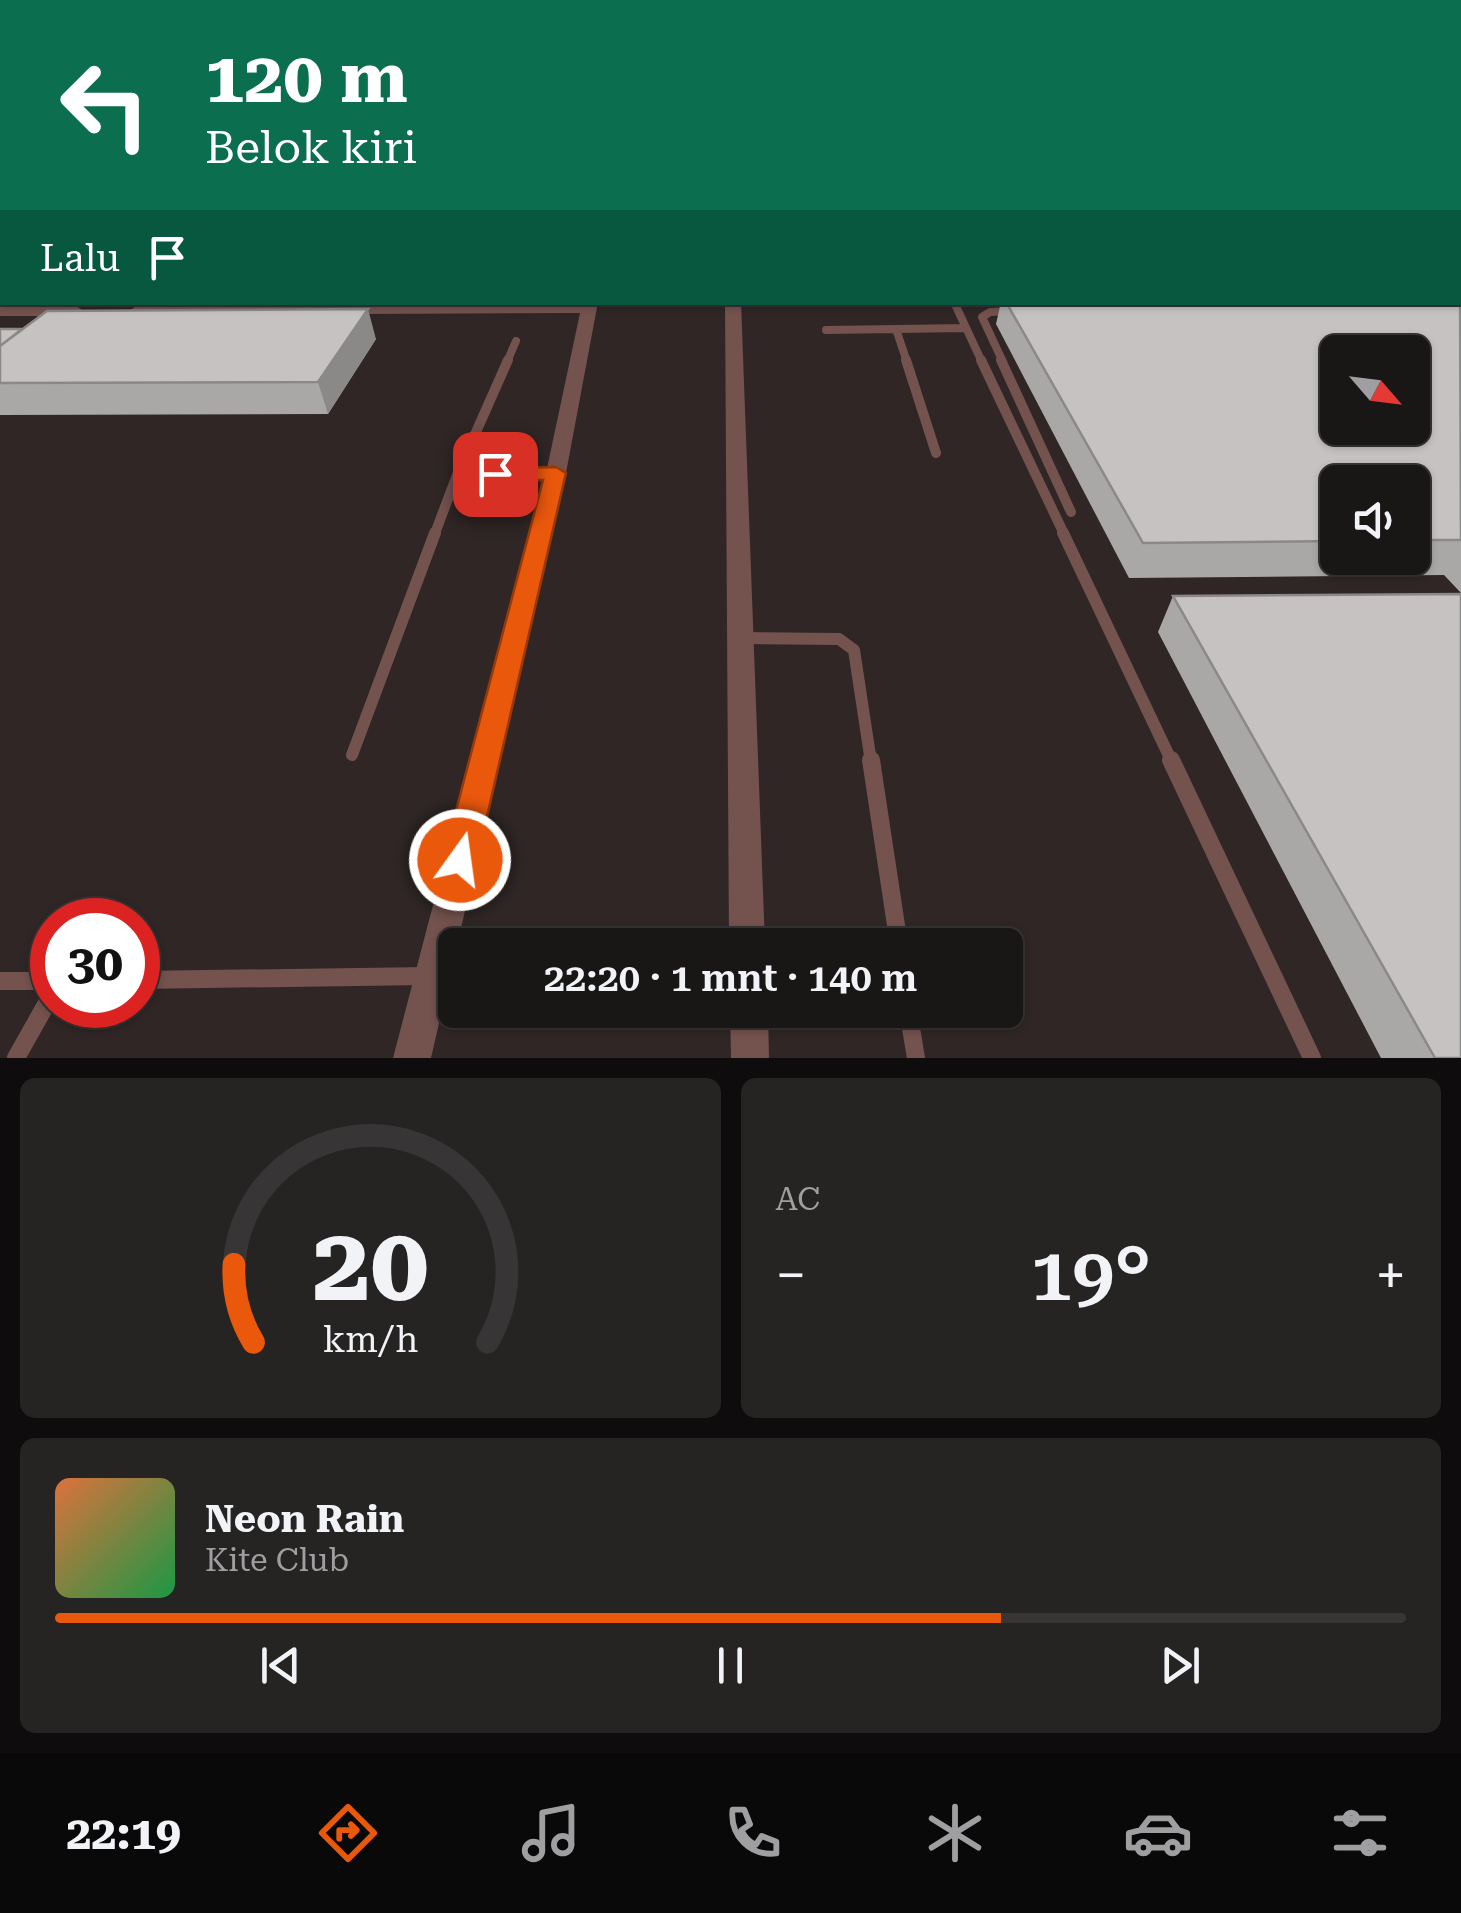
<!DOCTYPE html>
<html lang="id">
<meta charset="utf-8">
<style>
:root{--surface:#191616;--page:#262323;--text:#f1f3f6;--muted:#9f9fa1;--line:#373535;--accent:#ea580c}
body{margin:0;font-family:"Roboto Serif",serif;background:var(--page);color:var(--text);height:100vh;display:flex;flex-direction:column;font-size:38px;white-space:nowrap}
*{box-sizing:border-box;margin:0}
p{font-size:32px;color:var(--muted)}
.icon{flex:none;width:55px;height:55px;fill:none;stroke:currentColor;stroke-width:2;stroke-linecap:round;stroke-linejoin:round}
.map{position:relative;height:1058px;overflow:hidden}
.details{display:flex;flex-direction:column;gap:20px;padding:20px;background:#0e0c0c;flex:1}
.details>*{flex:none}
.hud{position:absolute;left:0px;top:0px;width:1462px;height:305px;box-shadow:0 2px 8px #0004,0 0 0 2px var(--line);background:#0b6e4f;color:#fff;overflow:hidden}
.needle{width:65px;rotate:118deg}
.controls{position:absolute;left:1320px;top:335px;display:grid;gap:20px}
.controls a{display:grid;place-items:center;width:110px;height:110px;border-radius:15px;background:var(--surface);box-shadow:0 2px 8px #0004,0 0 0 2px var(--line);font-size:50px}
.speed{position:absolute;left:30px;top:898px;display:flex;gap:20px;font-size:50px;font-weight:700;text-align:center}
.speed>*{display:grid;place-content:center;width:130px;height:130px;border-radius:50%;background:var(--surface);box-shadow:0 2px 8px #0004,0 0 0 2px var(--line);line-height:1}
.speed .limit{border:15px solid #d22;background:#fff;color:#111}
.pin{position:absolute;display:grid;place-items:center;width:85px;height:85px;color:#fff;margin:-42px;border-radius:20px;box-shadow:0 5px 15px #0006}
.me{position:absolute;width:110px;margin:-55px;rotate:14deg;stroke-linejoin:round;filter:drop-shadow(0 0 8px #0008)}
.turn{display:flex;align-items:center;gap:35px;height:210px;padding:0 40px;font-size:45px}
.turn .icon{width:130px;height:130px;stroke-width:2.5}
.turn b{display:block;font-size:70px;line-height:85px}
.then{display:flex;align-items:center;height:95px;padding:0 40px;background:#0003;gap:20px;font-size:38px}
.big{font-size:75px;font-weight:600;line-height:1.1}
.details .tile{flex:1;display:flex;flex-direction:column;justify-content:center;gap:15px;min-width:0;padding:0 35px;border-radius:15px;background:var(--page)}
.details .dial{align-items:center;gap:0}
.dial svg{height:260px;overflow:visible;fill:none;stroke:var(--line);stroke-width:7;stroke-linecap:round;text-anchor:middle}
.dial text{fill:var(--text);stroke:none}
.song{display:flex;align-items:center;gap:30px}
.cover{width:120px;height:120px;border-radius:15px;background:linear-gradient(135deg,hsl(20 70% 55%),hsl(140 70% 35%))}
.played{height:10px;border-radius:5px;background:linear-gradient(90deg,var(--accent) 70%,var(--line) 70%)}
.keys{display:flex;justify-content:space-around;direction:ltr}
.heat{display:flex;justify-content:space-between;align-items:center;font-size:55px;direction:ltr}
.details .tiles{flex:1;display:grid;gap:20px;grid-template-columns:1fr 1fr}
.tile:last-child{grid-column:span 2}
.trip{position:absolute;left:438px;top:928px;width:585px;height:100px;border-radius:15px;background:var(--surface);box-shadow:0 2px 8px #0004,0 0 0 2px var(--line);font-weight:600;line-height:100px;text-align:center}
.tab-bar{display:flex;height:160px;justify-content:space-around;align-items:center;background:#0a0909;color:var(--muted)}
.tab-bar .icon{width:70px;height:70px}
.tab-bar .on{color:var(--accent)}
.tab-bar b{font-size:45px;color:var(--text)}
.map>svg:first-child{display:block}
</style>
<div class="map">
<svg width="1461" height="1058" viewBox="0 0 1461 1058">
<rect width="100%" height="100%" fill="#211e1e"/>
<!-- built -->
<path fill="#2f2625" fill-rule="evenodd" d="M0,127L2,302H1460L1461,127V1058H0ZM1338,352H1412V428H1338ZM1338,482H1412V558H1338ZM52,920H138V1005H52ZM455,945H1005V1010H455Z"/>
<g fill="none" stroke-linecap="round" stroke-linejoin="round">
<!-- service-far3 -->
<path stroke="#74524e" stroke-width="8" d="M954,302L982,362
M896,329L907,362
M826,330L966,328
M507,362L516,341
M1003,362L982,317L990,312L1012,311"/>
<!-- service-far2 -->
<path stroke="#74524e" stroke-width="10" d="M906,360L936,453
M981,360L1065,536
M1001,360L1071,512
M457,475L508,360
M434,536L457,475L556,473"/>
<!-- service-far1 -->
<path stroke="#74524e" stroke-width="12" d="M1063,533L1172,762
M741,638L839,639L854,650L871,762
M352,755L435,533"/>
<!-- service -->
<path stroke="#74524e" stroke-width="18" d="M871,760L899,945
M1171,760L1312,1058
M138,980L427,976
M0,981H52
M908,1010L916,1058
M16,1058L52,994"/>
<!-- minor -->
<path fill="#74524e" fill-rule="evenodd" d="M598,302L566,473L431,1058H393L546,473L580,313L138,315L130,310L138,305Z
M725,302H741L765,945H729Z
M0,306H76L84,311L76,316H0Z
M730,1010H768L769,1058H731Z"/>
</g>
<!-- wall -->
<path fill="#aaa7a7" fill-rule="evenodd" d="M0,127H2V168H0Z
M1461,292V593L1444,575L1129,578L996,324L1001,302H1460ZM1338,482H1412V558H1338Z
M0,329L376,339L328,414L0,415Z
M1173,596L1461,1058H1381L1158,632Z"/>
<!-- shaded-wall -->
<path fill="#8b8888" d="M2,245V282L0,283V246Z
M368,309L376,339L328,414L318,382Z"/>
<!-- building -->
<path fill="#c6c2c2" stroke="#8b8888" stroke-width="2.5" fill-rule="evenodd" d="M0,171H2V191L0,192Z
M0,204H2V245L0,246Z
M1460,292L1461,540H1412V482H1338V541L1143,543L1006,302H1460ZM1338,352H1412V428H1338Z
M368,309L318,382L0,383V346L47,311Z
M0,329H22L0,346Z
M1461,594V1058H1435L1173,596Z"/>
<!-- sky -->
<linearGradient id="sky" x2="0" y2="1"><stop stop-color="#121010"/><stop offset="0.46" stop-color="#3d414c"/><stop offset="1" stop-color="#3d414c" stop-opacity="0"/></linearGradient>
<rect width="1461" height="275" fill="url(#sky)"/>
<!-- route -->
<path fill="#ea580c" stroke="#983908" stroke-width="2.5" d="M556,467L566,473L477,860L472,870L460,875L448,870L443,860L543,480L495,481L485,474L495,468Z"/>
</svg>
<div class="controls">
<a><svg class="needle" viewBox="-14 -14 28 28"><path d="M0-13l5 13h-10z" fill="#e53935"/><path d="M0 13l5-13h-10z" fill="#9f9fa1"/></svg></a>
<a><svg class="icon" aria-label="sound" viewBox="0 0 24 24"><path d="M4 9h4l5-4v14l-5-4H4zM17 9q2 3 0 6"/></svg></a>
</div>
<div class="speed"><div class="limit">30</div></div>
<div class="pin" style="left:495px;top:474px;background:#d93025"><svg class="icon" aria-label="arrive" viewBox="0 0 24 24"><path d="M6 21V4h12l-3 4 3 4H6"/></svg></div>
<svg class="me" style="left:460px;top:860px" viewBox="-20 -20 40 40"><circle r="17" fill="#ea580c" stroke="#fff" stroke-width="3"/><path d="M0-11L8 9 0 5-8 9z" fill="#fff"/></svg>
<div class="trip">22:20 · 1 mnt · 140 m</div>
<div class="hud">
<div class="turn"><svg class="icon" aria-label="left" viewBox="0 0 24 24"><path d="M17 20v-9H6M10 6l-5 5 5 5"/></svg><div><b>120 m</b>Belok kiri</div></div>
<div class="then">Lalu<svg class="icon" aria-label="arrive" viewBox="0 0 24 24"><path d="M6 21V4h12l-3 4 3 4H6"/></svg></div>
</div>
</div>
<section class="details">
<div class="tiles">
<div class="tile dial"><svg viewBox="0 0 100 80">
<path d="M14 69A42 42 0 1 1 86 69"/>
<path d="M14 69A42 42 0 0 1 8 45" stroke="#ea580c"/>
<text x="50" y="56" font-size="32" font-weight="700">20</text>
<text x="50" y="72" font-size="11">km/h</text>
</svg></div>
<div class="tile"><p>AC</p>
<div class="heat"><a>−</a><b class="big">19°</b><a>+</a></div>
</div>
<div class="tile">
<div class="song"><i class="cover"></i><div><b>Neon Rain</b><p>Kite Club</p></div></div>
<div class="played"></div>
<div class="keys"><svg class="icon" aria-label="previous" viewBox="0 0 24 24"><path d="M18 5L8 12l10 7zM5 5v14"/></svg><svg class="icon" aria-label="pause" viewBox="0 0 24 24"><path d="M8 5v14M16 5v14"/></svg><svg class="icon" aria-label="next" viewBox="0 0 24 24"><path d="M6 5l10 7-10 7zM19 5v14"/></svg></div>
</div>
</div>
</section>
<nav class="tab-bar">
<b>22:19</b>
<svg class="icon on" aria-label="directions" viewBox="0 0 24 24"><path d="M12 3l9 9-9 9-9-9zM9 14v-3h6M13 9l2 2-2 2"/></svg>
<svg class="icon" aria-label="music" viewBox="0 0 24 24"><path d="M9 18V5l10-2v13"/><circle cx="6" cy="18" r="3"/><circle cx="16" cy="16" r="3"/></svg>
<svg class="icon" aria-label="phone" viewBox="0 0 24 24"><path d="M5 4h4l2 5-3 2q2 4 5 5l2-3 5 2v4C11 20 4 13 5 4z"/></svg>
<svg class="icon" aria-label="climate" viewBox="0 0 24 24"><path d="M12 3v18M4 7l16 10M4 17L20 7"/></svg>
<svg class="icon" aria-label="car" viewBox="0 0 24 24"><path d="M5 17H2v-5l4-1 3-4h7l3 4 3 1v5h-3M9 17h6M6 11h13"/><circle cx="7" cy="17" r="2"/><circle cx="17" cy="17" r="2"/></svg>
<svg class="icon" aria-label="filters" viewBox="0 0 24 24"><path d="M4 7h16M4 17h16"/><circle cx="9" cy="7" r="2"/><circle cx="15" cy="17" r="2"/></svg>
</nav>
